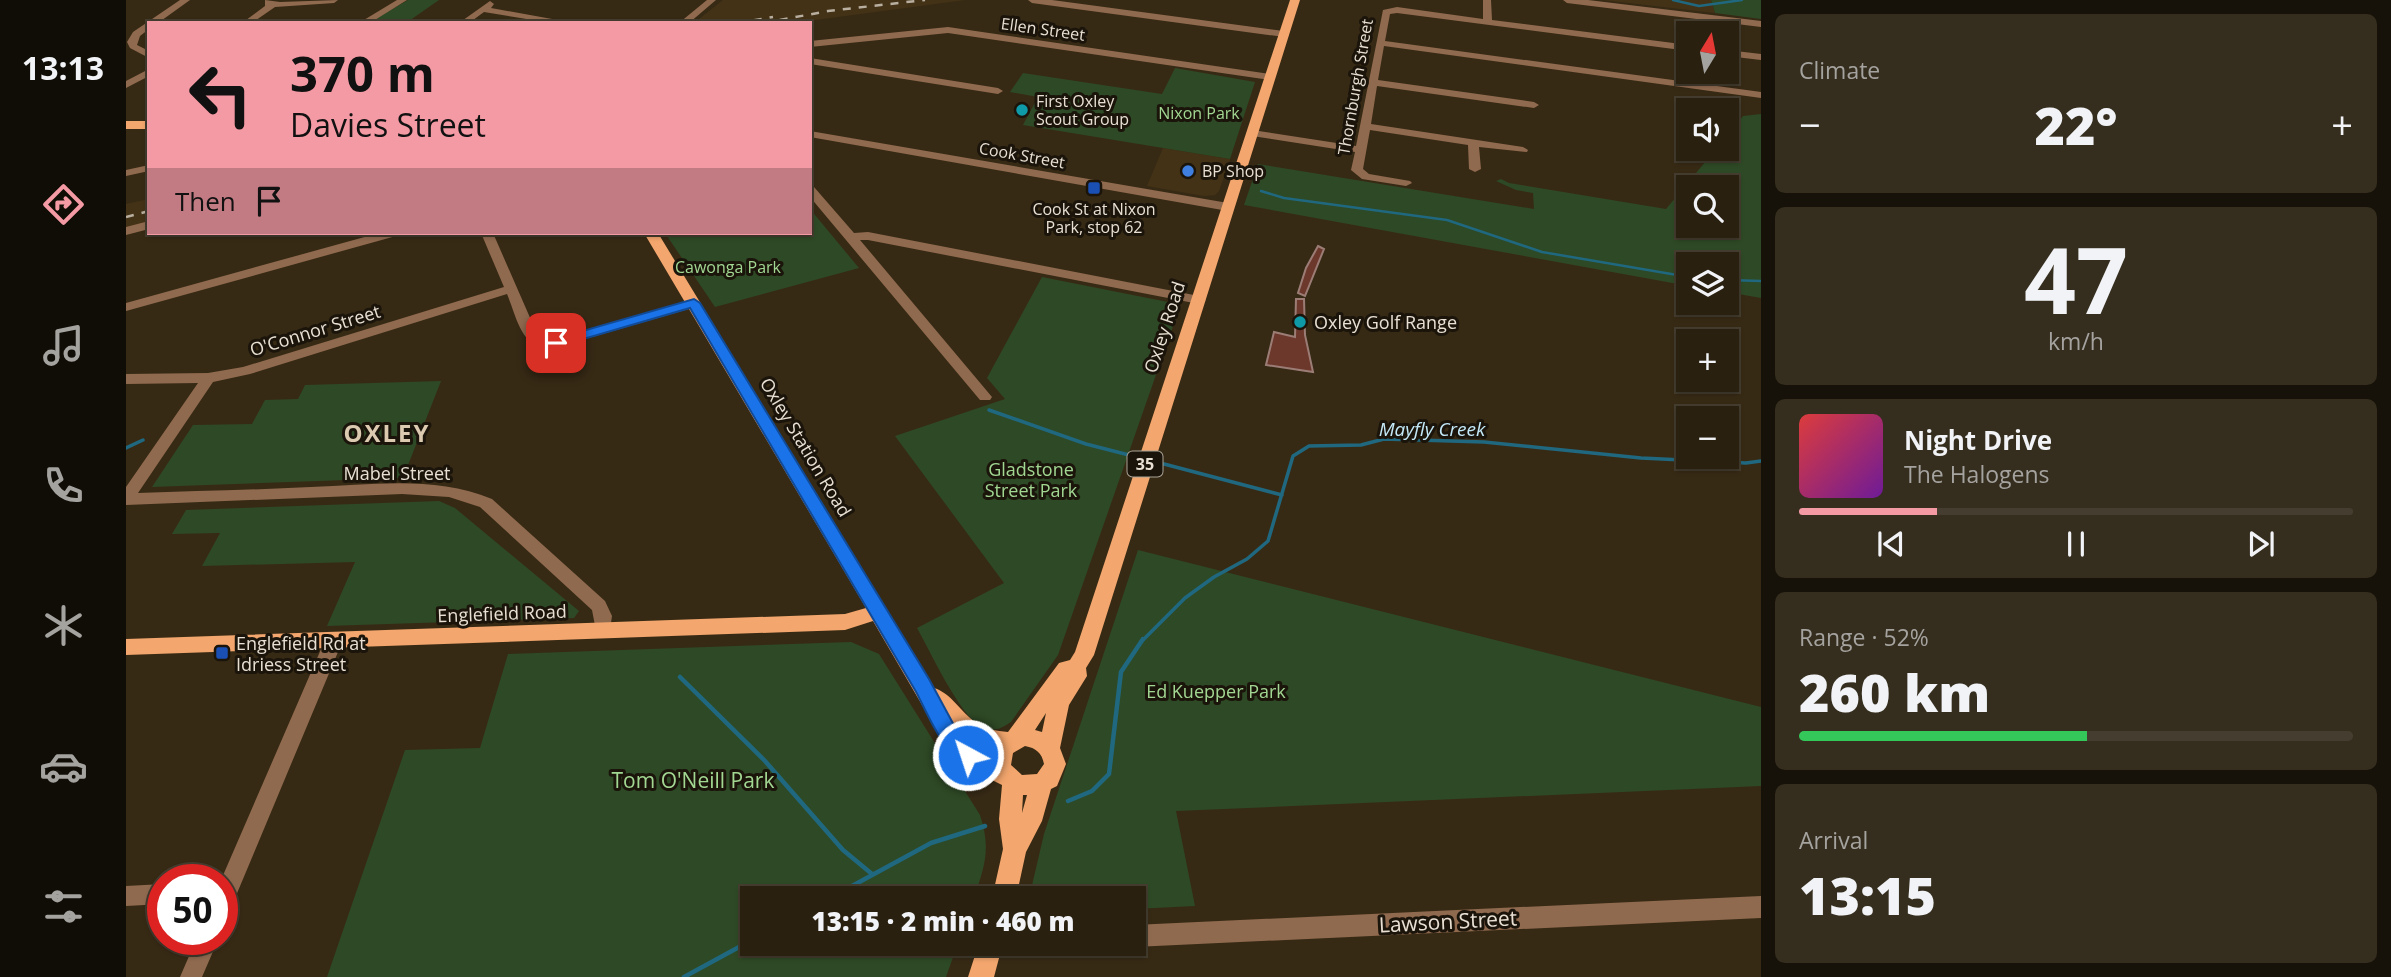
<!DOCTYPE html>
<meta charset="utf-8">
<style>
:root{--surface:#292010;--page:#352d1e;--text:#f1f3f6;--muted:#a5a39f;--line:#453e30;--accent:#f49aa4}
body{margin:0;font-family:"Open Sans",sans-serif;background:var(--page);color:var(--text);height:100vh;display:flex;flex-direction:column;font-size:26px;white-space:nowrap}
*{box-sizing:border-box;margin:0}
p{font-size:23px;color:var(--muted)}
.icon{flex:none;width:38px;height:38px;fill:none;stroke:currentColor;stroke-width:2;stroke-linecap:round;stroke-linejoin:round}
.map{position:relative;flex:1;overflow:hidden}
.details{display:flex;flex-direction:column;gap:14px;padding:14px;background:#171209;width:630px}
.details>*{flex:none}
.guide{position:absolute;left:21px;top:21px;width:665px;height:214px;border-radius:0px;box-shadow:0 2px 5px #0004,0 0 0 2px var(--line);background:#f49aa4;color:#111;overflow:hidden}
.needle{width:46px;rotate:10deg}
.tools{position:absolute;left:1550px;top:21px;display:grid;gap:14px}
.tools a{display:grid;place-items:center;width:63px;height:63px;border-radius:0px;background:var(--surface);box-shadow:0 2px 5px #0004,0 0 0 2px var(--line);font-size:35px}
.speed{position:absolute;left:21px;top:864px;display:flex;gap:14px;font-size:35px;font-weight:700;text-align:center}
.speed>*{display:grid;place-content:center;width:91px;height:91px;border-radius:50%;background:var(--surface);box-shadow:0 2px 5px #0004,0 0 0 2px var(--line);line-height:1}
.speed .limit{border:10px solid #d22;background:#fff;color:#111}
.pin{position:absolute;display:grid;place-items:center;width:60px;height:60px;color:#fff;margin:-30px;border-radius:14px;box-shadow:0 4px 10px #0006}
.me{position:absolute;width:77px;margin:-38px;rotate:320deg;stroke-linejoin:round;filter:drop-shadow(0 0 5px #0008)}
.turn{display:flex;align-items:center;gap:24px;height:147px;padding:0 28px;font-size:32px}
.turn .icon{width:91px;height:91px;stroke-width:2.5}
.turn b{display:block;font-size:49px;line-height:60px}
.then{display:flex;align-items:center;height:66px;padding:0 28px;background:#0003;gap:14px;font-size:26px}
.big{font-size:52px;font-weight:800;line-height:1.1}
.details .tile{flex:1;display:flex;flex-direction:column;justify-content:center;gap:10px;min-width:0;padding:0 24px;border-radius:10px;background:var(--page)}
.details .dial{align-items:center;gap:0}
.dial b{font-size:91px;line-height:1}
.song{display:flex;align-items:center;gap:21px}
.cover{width:84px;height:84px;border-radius:10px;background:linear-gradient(135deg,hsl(0 70% 55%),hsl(280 70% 35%))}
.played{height:7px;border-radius:4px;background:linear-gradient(90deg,var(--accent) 25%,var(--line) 25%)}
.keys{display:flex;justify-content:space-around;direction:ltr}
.heat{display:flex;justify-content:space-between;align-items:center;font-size:38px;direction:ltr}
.charge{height:10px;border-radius:5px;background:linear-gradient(90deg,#34c759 52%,var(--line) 0)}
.trip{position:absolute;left:614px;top:886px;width:406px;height:70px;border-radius:0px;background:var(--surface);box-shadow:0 2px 5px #0004,0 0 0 2px var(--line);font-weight:800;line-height:70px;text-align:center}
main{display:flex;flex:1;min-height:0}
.menu{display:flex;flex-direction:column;width:126px;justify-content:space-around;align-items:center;background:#100d06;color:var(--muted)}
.menu .icon{width:49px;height:49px}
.menu .active{color:var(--accent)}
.menu b{font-size:32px;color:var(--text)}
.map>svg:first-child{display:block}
</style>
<main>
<nav class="menu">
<b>13:13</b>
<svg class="icon active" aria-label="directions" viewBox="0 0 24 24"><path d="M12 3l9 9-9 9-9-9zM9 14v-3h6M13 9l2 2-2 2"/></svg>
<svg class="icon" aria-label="music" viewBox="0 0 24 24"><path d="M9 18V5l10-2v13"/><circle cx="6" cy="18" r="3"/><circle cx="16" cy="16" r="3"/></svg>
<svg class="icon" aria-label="phone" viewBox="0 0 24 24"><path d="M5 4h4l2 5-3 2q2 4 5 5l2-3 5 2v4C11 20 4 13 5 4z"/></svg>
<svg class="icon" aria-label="climate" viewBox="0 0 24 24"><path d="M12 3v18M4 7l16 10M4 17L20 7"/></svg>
<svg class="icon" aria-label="car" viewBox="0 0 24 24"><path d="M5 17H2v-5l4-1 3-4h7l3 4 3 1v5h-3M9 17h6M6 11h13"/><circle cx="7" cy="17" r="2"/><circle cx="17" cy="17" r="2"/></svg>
<svg class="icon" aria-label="filters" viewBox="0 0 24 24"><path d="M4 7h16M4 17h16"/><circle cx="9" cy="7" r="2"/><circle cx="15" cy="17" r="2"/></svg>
</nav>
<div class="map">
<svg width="1635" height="977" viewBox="0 0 1635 977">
<rect width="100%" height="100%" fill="#372a15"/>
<!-- built -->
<path fill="#433216" d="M597,0H839L667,23H568Z
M1477,0H1585L1589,13Z
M1037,148L1104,159L1093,191L1089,195L1078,196L1021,186Z
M23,199V222L0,228V204Z"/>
<!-- green -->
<path fill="#2e4925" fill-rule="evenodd" d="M282,0H313L280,23H242Z
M1585,0H1635V19L1589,13Z
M1049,68L1129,82L1104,159L897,125L912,97L884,92L897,73L1036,94Z
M1635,114V298L1601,292V264H1563V286L1118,205L1132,164L1408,209L1407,193L1390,190L1370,181L1375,179L1383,183L1540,209L1590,149H1601V135L1617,116ZM1601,187V226H1563V187Z
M684,209L733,268L589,307L539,233H684Z
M916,277L1042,302L1053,309L932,655L885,722C875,729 866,733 854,726C833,714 804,651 791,628L878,583L769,436L879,399L861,378Z
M315,381L277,478L26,487L67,425L126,424L139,400L172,399L179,385Z
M313,501L329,508L453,611L448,618L201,626L229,562L76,566L94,533L46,534L60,510Z
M1012,550L1635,707V786L1050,811L1069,906L1008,909V898H903L918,834Z
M725,642L753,654L854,815C865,849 859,865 848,898H626V943H832L820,977H201L279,750L354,748L382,654Z"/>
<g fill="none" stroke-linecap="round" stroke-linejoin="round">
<!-- stream-far2 -->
<path stroke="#20687f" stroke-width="2.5" d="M1547,0L1573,6L1616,0
M1135,191L1158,198L1321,220L1416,252L1563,277
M1601,280L1635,281"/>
<!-- stream-far1 -->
<path stroke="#20687f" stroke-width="3.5" d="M863,410L960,444L1003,455
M0,448L17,440
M1038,464L1156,495
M1016,641L1059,598L1088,577L1121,559L1142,541L1167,456L1183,446L1235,445L1258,439L1358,442L1515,458L1620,463L1635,461"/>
<!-- stream -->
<path stroke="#20687f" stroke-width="4.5" d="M554,677L639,761L717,850L746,874
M942,801L966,791L983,774L995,672L1017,639
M704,898L805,843L859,826
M558,977L626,940"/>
</g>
<!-- building -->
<path fill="#6d382c" stroke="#9b7d76" stroke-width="2" d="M1192,246L1198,249L1179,296L1172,293L1180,268Z
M1170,299H1178L1179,335L1187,372L1140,365L1148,332L1169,337Z"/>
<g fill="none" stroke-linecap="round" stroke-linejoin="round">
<!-- minor -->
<path fill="#906a4f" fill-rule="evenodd" d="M54,0H64L32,23H23V29L14,36L11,45L23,51V58L4,48L1,42L7,32Z
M139,0L154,2L212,0L208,3L149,7L126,23H116L139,6Z
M271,0H281L244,23H233Z
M581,0H590L563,23H553Z
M902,0H926L1158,31L1163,34L1158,37L906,3Z
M1357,0H1365L1366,20L1563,45V51L1271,13L1264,14L1259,41L1635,92V98L1258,46L1252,80L1408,102L1413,105L1408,108L1251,86L1245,124L1397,147L1402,150L1401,152L1353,147L1355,169L1349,172L1343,169L1342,145L1244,130L1237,169L1243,174L1284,181L1286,183L1280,186L1236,179L1225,170L1229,152L1126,136L1121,133L1126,130L1230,146L1257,10L1271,7L1357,19Z
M1437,0H1462L1635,21V27L1441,3Z
M364,1L368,4L365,8L448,23H425L358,12L343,23H333Z
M822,27L1144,74L1149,77L1144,80L822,33L684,47V41Z
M1601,50L1635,54V60L1601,56Z
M684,58L872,88L877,91L872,94L684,64Z
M23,69V76L0,88V81Z
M684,131L1102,203L1108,207L1102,211L684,137Z
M23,165V171L0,176V170Z
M684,186L688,187L728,233L742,232L1073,296L1080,300L1073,304L742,240H734L866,397L864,400H854L684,197Z
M23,221V229L0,235V227Z
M253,233H272L270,236L0,311V303Z
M355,233H367L412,336L418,340L429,339L568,299L575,303L573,306L435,346C396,355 393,323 381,294L124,374L87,382L12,493C70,491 127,490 185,487C246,485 308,475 366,499L479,601L486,616L483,636L477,638L471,636L466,610L354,507L323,497L276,494L0,505V487L72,383L0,384V374L82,373L117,367L378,287Z
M208,633L214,635L217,640L104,910L96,913L95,880L199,640L202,635Z
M37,884V904L0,906V886Z
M1635,896V918L1008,947L1000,943H1008V925Z
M70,940H92L76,977H54Z"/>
<!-- major -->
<path fill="#f3a66d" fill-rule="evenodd" d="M1164,0H1174L968,655L960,668L961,676L943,705L934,748L940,764L931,786L925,789L916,821L900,852L890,898H866L877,849L873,819L876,785L840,767L820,746L747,621L719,630L0,655V639L719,614L740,608L518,233H532L808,688C825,693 835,712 849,722C859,729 870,731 882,732L933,663L944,660L949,652ZM920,713L916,732L909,730ZM839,738L867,749L864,758ZM899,746C910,748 916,753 918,764L911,774L896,775L885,765L887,753ZM897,795H901L896,813Z
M0,121H23V129H0Z
M853,943H877L868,977H842Z"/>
<!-- rail -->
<path stroke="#b9afa0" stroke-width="2.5" stroke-dasharray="8 8" stroke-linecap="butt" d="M612,23L647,17
M638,23L702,11L799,0
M0,217L23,211"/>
</g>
<!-- route -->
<path fill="#1a73e8" stroke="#114b97" stroke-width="2" d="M568,299L574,303L803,679L836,740L849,749L851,755L849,761C823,771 800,709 789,690L564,308L430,347L423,343L425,340Z"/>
<!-- markers -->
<g fill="#0f9aa8" stroke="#1a140b" stroke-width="2.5">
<circle cx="896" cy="110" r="7"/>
<circle cx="1174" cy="322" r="7"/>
</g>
<circle fill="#3f7fe0" stroke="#1a140b" stroke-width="2.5" cx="1062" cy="171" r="7"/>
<g fill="#1a4fb4" stroke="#1a140b" stroke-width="2.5">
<rect x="961" y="181" width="14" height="14" rx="3.5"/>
<rect x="89" y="646" width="14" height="14" rx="3.5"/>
</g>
<g text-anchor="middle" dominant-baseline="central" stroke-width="6" stroke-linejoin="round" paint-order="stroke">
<!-- far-street labels -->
<g font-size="16" fill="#e9e0d3" stroke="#1a140b">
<text transform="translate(917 29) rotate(8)">Ellen Street</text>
<text transform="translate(1229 87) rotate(-80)">Thornburgh Street</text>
<text transform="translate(896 155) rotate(10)">Cook Street</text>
</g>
<!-- far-poi labels -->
<g font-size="16" fill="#e9e0d3" stroke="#1a140b" text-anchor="start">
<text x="910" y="101">First Oxley<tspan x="910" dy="18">Scout Group</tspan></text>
<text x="1076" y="171">BP Shop</text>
<text x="968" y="209" text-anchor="middle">Cook St at Nixon<tspan x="968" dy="18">Park, stop 62</tspan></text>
</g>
<!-- far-park labels -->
<g font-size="16" fill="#a2d792" stroke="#1a140b">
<text x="1073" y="113">Nixon Park</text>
<text x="602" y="267">Cawonga Park</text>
</g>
<!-- shield labels -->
<rect fill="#1a140b" stroke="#aba397" stroke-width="2" x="1001.5" y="451.5" width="35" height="25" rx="5"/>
<g font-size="16" font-weight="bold" fill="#e9e0d3">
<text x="1019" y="464">35</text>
</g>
<!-- poi labels -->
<g font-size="18" fill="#e9e0d3" stroke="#1a140b" text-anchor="start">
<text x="1188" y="322">Oxley Golf Range</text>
<text x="110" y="643">Englefield Rd at<tspan x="110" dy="21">Idriess Street</tspan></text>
</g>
<!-- street labels -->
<g font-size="18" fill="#e9e0d3" stroke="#1a140b">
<text transform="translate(1038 327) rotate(-72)">Oxley Road</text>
<text transform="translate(189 330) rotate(-17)">O'Connor Street</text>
<text transform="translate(680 447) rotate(59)">Oxley Station Road</text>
<text x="271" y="473">Mabel Street</text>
<text transform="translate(376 613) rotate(-2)">Englefield Road</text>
</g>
<!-- park labels -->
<g font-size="18" fill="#a2d792" stroke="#1a140b">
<text x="905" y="469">Gladstone<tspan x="905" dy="21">Street Park</tspan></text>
<text x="1090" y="691">Ed Kuepper Park</text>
</g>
<!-- water labels -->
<g font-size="19" font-style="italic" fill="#c3e8f7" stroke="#1a140b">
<text x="1306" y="429">Mayfly Creek</text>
</g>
<!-- near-park labels -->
<g font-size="21" fill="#a2d792" stroke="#1a140b">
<text x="567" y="780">Tom O'Neill Park</text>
</g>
<!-- near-street labels -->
<g font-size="21" fill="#e9e0d3" stroke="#1a140b">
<text transform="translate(1322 921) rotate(-3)">Lawson Street</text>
</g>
<!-- district labels -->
<g font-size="24" font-weight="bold" letter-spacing="2" fill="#dbc9b0" stroke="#1a140b">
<text x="261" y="432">OXLEY</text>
</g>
</g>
</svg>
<div class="tools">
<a><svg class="needle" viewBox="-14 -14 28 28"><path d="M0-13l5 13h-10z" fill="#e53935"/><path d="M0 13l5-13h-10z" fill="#a5a39f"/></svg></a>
<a><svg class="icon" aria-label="sound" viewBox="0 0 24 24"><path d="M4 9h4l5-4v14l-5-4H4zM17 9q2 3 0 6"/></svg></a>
<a><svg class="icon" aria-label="search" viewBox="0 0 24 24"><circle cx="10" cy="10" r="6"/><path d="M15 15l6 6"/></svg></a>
<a><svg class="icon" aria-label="layers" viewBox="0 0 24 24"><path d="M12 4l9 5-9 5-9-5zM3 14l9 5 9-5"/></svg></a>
<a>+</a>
<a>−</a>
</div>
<div class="speed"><div class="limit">50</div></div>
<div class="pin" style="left:430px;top:343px;background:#d93025"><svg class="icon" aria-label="arrive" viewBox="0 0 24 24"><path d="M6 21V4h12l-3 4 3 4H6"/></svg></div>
<svg class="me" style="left:842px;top:755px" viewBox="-20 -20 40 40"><circle r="17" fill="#1a73e8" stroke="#fff" stroke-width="3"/><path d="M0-11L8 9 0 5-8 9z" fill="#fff"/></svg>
<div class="trip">13:15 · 2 min · 460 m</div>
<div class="guide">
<div class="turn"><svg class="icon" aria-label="left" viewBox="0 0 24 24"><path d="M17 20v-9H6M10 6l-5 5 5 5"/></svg><div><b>370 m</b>Davies Street</div></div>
<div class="then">Then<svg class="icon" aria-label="arrive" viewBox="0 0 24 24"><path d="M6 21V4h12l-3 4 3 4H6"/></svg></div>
</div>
</div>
<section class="details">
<div class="tile"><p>Climate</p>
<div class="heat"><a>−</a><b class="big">22°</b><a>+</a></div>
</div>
<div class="tile dial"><b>47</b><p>km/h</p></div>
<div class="tile">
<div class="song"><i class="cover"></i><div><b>Night Drive</b><p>The Halogens</p></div></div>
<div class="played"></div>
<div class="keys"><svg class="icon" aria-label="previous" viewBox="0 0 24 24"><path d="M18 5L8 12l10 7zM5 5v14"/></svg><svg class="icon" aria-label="pause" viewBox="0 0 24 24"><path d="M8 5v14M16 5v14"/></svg><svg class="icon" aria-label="next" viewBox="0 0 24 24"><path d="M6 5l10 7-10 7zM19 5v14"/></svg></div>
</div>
<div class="tile"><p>Range · 52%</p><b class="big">260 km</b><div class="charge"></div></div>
<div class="tile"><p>Arrival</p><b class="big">13:15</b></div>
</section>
</main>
